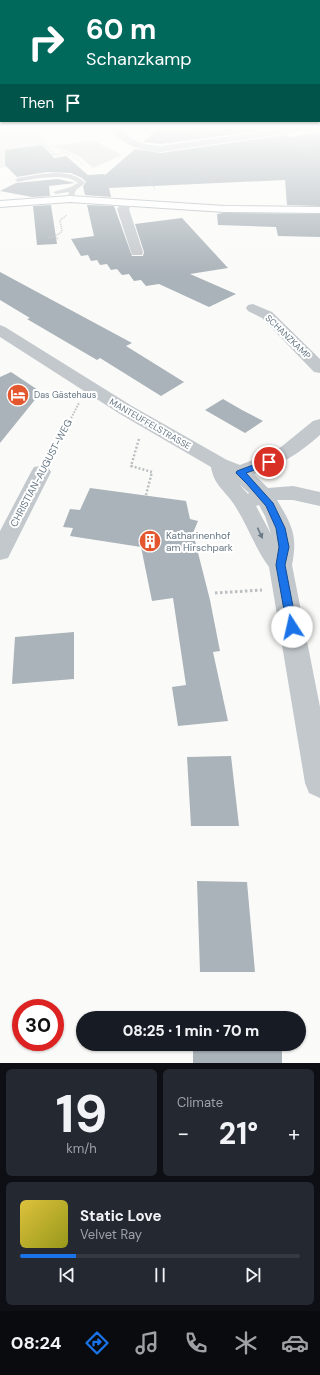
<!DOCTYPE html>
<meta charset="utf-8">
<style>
:root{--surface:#171b24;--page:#242831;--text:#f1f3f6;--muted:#9ea1a6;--line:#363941;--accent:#1a73e8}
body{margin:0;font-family:"DM Sans",sans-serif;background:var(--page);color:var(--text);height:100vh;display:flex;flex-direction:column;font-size:15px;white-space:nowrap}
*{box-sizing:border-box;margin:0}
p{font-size:13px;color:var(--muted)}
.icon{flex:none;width:22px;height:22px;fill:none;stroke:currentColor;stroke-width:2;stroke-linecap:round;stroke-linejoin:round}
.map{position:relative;height:1063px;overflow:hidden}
.panel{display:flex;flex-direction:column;gap:6px;padding:6px;background:#0d0f14;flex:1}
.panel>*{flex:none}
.hud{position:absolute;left:0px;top:0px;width:320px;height:122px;box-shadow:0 1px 3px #0004;background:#00695c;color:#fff;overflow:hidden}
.speed{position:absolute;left:12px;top:999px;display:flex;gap:8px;font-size:20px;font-weight:700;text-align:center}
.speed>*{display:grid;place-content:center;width:52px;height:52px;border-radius:50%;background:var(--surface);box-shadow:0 1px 3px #0004;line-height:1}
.speed .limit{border:6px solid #d22;background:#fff;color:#111}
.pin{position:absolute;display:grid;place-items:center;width:34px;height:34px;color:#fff;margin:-17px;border:2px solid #fff;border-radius:50%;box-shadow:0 1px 4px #0007}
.me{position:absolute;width:44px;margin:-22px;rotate:350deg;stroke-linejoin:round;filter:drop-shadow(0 0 3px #0008)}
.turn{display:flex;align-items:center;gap:14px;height:84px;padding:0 20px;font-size:18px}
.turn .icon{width:52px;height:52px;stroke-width:2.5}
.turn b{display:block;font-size:28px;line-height:34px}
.then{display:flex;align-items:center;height:38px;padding:0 20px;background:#0003;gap:8px;font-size:15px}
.big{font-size:30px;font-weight:800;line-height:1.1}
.panel .widget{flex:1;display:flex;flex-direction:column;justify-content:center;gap:6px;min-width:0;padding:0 14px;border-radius:6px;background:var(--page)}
.panel .dial{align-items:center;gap:0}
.dial b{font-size:52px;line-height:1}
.song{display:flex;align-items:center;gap:12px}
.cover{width:48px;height:48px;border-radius:6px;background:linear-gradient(135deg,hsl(50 70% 55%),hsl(60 70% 35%))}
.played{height:4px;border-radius:2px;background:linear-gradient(90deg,var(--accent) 20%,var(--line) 20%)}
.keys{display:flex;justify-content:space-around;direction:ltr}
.heat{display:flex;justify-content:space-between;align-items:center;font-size:22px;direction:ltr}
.panel .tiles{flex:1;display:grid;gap:6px;grid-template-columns:1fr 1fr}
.widget:last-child{grid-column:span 2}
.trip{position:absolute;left:76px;top:1011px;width:230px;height:40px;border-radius:20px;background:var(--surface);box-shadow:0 1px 3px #0004;font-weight:800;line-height:40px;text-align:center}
.menu{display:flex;height:64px;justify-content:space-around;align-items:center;background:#090b0e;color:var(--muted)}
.menu .icon{width:28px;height:28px}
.menu .on{color:var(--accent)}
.menu b{font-size:18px;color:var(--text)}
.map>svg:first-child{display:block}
</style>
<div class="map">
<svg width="320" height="1063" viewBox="0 0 320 1063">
<rect width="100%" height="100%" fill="#fafaf8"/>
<!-- built -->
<path fill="#e8e9e9" d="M0,128H35L49,147L58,155L35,159L31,164L0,168Z"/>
<!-- green -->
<path fill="#dadfd7" d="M96,142L122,155L93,168L79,156L55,146Z"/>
<!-- building -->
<path fill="#aab3b9" d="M159,128L167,132L203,128L213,131L237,128L272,129L161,144L143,142Z
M320,132V206L287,205L285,180L109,188L111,197L85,195L83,186L86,182L82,178L71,173L47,172L17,177L5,165V150L42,145L54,158L66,156L88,175L104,174L105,175L135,149L161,153L285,135L290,137Z
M58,179L75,183L49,186L50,196L32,197L0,191L16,183Z
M51,205L57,244L37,245L33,206Z
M87,205L114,206L132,256H143L144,252L135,224L182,218L228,268L190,274L236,294L209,307L159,284L146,286L141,280L134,281L129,274L122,275L117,269L111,270L107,264L100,265L97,260L91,261L88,255L81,256L71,239L94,236Z
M223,213L320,214V237L278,236L276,227L218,225L217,214Z
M0,272L132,343L126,346L184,382L161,396L100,358L97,360L27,319L30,318L0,300Z
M11,372L38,390L34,394L38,396L0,443V377Z
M223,399L242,410L263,421L245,433L205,410Z
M90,488L186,501L190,519L198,521L193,533L210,600L220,651L213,652L228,721L178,726L172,687L186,685L173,598L152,601L141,547L70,536L73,528L63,527L70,509L80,510Z
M74,632V679L12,684L15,637Z
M231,756L239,826H191L187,757Z
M197,881L247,882L255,972H200Z
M193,1044L282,1048V1063H193Z"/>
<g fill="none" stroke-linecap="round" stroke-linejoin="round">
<!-- secondary casing -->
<g stroke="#b3babf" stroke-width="2">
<path id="secondary" d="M70,196L225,206L320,207V213L225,212L70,202L0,207V201Z"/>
</g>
<!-- path-far4 -->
<path stroke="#bbbfc2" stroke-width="1" stroke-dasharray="1 1" stroke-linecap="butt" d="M295,144L320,160
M44,147L104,140
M54,147L75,157L84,166
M33,163L43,157L64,153
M198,167L210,178
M130,174L148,173L155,190"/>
<!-- path-far3 -->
<path stroke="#bbbfc2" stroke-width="1.5" stroke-dasharray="1 1" stroke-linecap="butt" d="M54,236L58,239
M48,238L59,234L62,231L60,220L67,215"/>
<!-- path-far2 -->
<path stroke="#bbbfc2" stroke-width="2" stroke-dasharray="1.5 1.5" stroke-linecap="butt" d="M67,426L79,403"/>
<!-- path-far1 -->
<path stroke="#bbbfc2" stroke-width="2.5" stroke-dasharray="2 2" stroke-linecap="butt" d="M139,439L131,466L152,472L146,495
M50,456L67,425"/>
<!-- path -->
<path stroke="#bbbfc2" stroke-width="3" stroke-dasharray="2.5 2.5" stroke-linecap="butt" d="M215,593L262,590"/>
<!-- lane -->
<path fill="#c3c8cc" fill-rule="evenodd" d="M42,174C56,173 75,171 85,183L76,190L73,199L70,201L67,199L69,192L56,194L53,192L71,187L78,183C66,172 33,179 18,182L15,180L18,178Z"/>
<!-- street -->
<path fill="#c3c8cc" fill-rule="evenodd" d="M109,128H118C133,141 141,145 161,146L288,128H307L303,131L161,152C140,151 123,145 109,128Z
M127,200L133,203L129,209L143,252L142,255H132L131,252L117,209L123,201Z
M253,304L272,312L320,359V373L314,372L262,318L248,311L246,308L248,305Z
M0,325L5,327L132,406L227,460L240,465L263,456L281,447L313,421L320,419V435C300,453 279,466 254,474L268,488L293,486L320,492V506L293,500H277C292,525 298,536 292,565L320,707V798L309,793L305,783L269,567C255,548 248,526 235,506C226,491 214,486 211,467L120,414L0,337ZM239,484L249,493L248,494ZM259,505L265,516L271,534L256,506Z
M41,466L48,467L51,472L8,558L0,560V531L31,472L34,467Z"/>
<!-- secondary -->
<use href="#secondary" fill="#fff" fill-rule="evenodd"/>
</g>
<!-- one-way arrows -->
<defs><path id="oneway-solid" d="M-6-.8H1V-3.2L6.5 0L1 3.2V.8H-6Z"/></defs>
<use fill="#6a7a87" href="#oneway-solid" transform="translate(260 533) rotate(65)"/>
<!-- sky -->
<linearGradient id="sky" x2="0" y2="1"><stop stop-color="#96bcdc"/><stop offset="0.46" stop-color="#fdfdfc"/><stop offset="1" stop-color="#fdfdfc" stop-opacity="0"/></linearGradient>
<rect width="320" height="276" fill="url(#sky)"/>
<!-- route -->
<path fill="#1a73e8" stroke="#114b97" d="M269,459L273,462L272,464L246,473L273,503L285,528L289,547L285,565L297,627L296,630L292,631L288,630L287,627L276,565L279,547L276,528L266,506L247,484L236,473L237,471Z"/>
<!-- icons -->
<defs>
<g id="hotel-disc" transform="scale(1.15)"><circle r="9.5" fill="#e4572e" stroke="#fff"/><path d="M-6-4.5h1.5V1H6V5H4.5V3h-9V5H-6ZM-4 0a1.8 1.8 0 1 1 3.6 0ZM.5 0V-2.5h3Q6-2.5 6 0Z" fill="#fff"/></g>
<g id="building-disc" transform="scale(1.15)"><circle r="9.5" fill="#e4572e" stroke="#fff"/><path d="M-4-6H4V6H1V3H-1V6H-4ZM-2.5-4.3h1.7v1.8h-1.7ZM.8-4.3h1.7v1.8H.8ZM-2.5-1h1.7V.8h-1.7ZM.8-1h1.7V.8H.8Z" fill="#fff"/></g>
</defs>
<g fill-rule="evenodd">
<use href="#hotel-disc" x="18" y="395"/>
<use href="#building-disc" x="150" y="541"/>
</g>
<g text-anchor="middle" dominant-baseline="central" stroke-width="4" stroke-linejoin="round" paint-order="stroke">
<!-- far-street labels -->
<g font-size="9" fill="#657683" stroke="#fff">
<text transform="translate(288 337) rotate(44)">SCHANZKAMP</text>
<text transform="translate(150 424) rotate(30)">MANTEUFFELSTRASSE</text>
</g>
<!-- far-poi labels -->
<g font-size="9" fill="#657683" stroke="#fff" text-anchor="start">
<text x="34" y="395">Das Gästehaus</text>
</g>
<!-- street labels -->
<g font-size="10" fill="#657683" stroke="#fff">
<text transform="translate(41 473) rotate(-62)">CHRISTIAN-AUGUST-WEG</text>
</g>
<!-- poi labels -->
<g font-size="10" fill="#657683" stroke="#fff" text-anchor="start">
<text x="166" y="535">Katharinenhof<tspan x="166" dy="12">am Hirschpark</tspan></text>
</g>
</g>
</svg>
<div class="speed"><div class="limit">30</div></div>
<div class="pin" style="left:269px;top:462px;background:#d93025"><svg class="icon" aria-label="arrive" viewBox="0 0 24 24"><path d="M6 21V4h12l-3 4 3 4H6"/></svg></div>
<svg class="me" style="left:292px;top:627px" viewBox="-20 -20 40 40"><circle r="19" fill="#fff"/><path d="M0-13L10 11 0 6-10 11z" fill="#1a73e8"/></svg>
<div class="trip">08:25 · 1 min · 70 m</div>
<div class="hud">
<div class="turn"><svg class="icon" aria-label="right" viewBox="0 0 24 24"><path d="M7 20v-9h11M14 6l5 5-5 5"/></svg><div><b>60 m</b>Schanzkamp</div></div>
<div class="then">Then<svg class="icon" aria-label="arrive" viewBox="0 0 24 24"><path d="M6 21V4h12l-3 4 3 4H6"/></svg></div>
</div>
</div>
<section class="panel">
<div class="tiles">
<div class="widget dial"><b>19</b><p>km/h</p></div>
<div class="widget"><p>Climate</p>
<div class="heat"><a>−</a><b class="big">21°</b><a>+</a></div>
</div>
<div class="widget">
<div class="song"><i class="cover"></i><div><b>Static Love</b><p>Velvet Ray</p></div></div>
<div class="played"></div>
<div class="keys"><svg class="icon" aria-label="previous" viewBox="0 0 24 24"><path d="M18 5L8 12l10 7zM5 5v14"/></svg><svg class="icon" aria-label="pause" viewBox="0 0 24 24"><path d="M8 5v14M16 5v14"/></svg><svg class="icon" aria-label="next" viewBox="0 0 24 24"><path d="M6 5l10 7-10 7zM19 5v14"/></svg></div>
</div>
</div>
</section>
<nav class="menu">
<b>08:24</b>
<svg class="icon on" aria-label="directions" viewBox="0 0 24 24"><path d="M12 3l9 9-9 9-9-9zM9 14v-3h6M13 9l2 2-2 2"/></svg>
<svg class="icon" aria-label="music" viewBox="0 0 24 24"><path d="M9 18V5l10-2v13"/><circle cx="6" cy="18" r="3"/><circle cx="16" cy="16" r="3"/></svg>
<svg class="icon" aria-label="phone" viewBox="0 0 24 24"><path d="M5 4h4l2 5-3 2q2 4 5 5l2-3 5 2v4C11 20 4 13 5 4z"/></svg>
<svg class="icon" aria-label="climate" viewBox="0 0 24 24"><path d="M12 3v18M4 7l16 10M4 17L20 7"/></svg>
<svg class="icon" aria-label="car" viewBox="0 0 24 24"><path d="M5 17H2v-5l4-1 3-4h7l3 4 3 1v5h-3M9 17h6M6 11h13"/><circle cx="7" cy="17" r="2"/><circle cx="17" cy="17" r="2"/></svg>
</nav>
